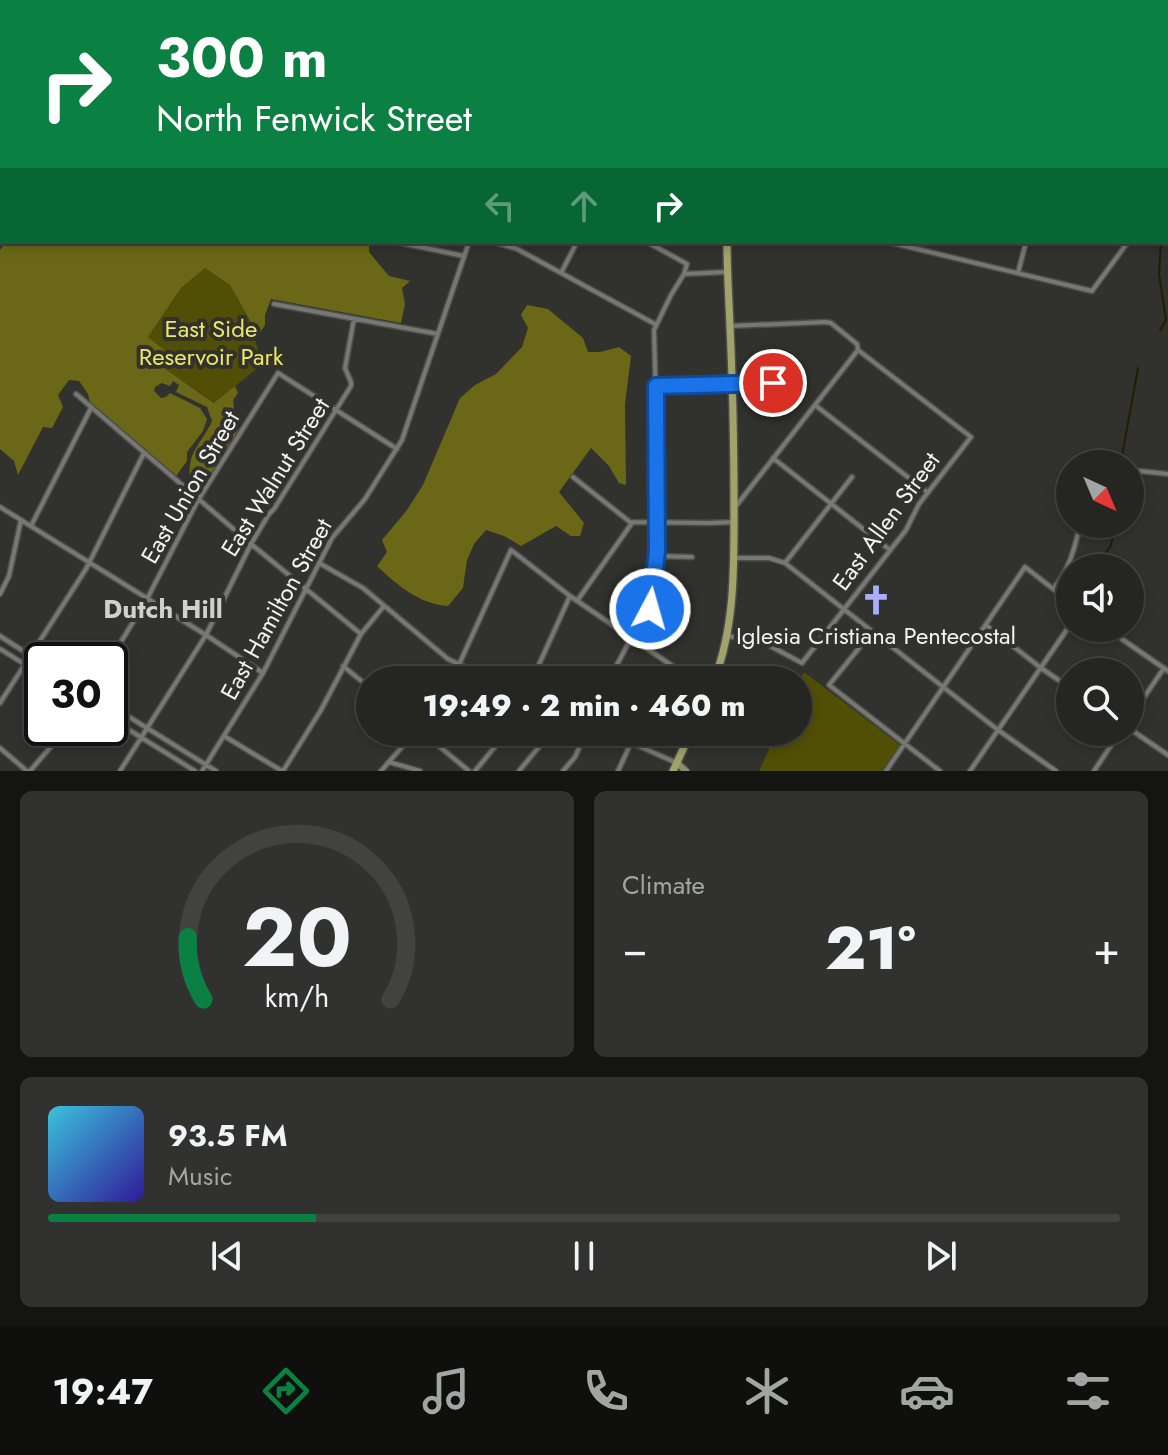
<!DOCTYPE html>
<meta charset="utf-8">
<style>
:root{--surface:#252522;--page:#31312f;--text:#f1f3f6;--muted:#a3a5a5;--line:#424240;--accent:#0b8043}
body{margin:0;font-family:Jost,sans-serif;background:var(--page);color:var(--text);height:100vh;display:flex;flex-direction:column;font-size:30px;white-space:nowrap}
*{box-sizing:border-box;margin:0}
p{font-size:26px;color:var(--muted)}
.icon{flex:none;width:44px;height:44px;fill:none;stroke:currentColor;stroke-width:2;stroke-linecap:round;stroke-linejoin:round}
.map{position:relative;height:771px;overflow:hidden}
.panel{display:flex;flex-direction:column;gap:20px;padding:20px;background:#141413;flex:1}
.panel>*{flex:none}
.guide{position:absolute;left:0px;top:0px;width:1168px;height:244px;box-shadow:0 4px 12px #0003,0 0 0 2px var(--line);background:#0b8043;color:#fff;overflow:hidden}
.needle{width:52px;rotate:136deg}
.buttons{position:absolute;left:1056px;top:450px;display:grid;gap:16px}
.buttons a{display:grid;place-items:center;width:88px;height:88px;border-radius:50%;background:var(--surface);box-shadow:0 4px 12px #0003,0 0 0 2px var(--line);font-size:40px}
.speed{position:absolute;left:24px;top:642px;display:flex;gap:16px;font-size:40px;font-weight:700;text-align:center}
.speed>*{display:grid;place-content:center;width:104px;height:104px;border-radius:50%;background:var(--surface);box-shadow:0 4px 12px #0003,0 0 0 2px var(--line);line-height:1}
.speed .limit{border:4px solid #111;border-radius:12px;background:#fff;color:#111}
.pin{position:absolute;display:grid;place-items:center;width:68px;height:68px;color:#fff;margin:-34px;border:4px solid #fff;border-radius:50%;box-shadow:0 2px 8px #0007}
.me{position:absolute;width:88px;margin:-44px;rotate:6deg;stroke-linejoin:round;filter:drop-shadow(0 0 6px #0008)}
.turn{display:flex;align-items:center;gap:28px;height:168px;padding:0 24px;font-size:36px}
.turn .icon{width:104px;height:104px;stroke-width:2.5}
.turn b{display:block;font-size:56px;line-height:68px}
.lanes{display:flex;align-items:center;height:76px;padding:0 24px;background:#0003;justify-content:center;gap:40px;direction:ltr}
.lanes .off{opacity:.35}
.big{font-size:60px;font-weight:800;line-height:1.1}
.panel .card{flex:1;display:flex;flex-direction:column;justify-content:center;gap:12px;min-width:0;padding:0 28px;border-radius:12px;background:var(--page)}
.panel .dial{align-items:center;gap:0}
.dial svg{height:208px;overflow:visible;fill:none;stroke:var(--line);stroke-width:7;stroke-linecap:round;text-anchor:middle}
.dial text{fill:var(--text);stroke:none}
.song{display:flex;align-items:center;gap:24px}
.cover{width:96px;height:96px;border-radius:12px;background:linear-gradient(135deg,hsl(190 70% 55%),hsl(250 70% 35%))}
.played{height:8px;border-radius:4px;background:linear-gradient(90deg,var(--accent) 25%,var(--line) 25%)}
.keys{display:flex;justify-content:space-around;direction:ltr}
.heat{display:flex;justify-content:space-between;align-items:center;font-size:44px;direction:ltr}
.panel .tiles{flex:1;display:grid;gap:20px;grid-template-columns:1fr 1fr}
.card:last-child{grid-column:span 2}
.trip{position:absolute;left:356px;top:666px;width:456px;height:80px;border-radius:40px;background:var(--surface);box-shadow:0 4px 12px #0003,0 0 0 2px var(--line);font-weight:800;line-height:80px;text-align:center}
.tab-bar{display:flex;height:128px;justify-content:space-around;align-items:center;background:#0f0f0e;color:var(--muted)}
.tab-bar .icon{width:56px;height:56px}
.tab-bar .active{color:var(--accent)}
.tab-bar b{font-size:36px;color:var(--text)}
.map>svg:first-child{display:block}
</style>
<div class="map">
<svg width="1168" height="771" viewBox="0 0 1168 771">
<rect width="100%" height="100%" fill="#31312d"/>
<!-- green -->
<path fill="#514f06" d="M205,268L230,285L252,324L261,365L215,403L161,366L148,337L181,288Z
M804,672L900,745L882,771H759L777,732H798V686Z"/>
<!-- forest -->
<path fill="#6a6817" d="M6,242H369V252L389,276L410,281L402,288L405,304L401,323L271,299L265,315V325L255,340L252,324L230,285L205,268L181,288L148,337L170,355L161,366L214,403L235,386L238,393L233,400L234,409L228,419L239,430L199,493C188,485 188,469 192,456C197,444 207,433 212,421L207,407L176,392L179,385L173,381L170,386L162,383L155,387L154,391L161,398L166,397L170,393L200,408L207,419L203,431L187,452V461L176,476L90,403L88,394L79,381L69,380L58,395L63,407L52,428L43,427L18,475L14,461L0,449V250Z
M527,305L548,309L583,338L588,352H600L619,347L631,356L625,404L626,485L619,483L609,466L591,448L559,492L584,523L580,536H571L556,526L521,546L504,536L486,530L474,544L467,560L463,588L448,606C419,604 397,585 377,566L387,552L382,540L407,510L423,485L460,398L475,385L496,374L522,347L528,328L521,315Z"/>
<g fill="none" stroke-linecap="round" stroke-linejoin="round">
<!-- stream -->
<path stroke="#201f00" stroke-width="2" d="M1166,226L1168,222
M1160,330L1166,320L1159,274L1161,242
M1122,456L1138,368
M1101,559L1110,547L1117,524"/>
<!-- minor casing -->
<g stroke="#4d4d4a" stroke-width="7">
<path id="minor" d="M501,0L512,2
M641,0L643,2
M769,0L771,2
M33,2V0
M246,2L247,0
M326,2V0
M412,2L413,0
M529,2V0
M693,2L695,0
M0,193L2,191
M1166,194L1168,191
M396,242L464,256
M494,242L517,249L655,324
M888,242L1092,291L1128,242
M561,273L577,242
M1018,273L1026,242
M684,274L726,272
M274,304L438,334
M656,386L773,383
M76,394L251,544L361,634
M815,405L927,492
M773,458L890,550
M1130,470L1168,474
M573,477L630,522L708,523L735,522
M736,506L858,350
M0,507L206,635L263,673
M31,526L91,408
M656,556L692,557
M734,558H769L785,563L998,730L1056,771
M319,563L363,588L448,659L492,680
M785,563L852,477
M1053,589C1069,570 1075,548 1080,524
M0,594L9,576L21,520
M577,601L632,523
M986,625L1041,668L1070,688
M1106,628L1168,671
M872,632L829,685L940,771
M0,636L42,663
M727,636L761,641L802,663L906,530L919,504L971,437L858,350L857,344L831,323L826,322L730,326
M0,649L42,675
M110,660L147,599L197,502L278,373L397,449
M343,666L370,688
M452,680L511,550L570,596L693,680
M532,680L570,596
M609,680L631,638L650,610L657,552L656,403L654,330L671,295L684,274L687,264L647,242
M0,703L86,569L144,453
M110,705L216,771
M110,718L195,771
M1130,718L1164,668
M1130,729L1168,755
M422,732L469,771
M607,732L677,763
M224,736L282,771
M0,748L27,771
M389,762L420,771
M30,771L67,728
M120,771L206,635L251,544L269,514L274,509L351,386V382L345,368L354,319
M202,771L263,673L332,538L365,499L402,440L469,242
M283,771L321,710L361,634L384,606
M381,771L415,732
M475,771L507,732
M519,771L543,742
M563,771L575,757L586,732
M618,771L631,743
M886,771L1025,567L1070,602
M970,771L1070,625
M1094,771L1120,732"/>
</g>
<!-- secondary casing -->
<g stroke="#4d4d4a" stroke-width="9">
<path id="secondary" d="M677,763L686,771"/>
</g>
<!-- primary casing -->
<g stroke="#4d4d4a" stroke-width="10">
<path id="primary" d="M542,0L543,2
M714,680C735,627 734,567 734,511C734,450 733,389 730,328C729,299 727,271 727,242
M673,771L691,732"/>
</g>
<!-- minor -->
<use href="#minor" stroke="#777773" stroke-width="4"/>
<!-- secondary -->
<use href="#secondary" stroke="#8d8c6f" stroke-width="6"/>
<!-- primary -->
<use href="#primary" stroke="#a2a26b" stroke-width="7"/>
<!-- rail -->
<path stroke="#d0d0ce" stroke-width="2" stroke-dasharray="14 14" stroke-linecap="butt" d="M895,0L896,2
M1166,175L1168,176"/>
</g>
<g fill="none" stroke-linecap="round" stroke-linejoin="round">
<!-- route casing -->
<g stroke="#114b97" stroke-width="20">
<path id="route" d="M650,609L657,552L656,386L773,383"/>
</g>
<!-- route -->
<use href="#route" stroke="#1a73e8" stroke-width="14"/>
</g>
<!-- icons -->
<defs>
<g id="church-bare" transform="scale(2.4)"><path d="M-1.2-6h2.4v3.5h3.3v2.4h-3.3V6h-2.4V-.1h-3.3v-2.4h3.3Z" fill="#abaffb" stroke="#31312d" stroke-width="2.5" paint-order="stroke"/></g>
</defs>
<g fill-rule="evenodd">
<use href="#church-bare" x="876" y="600"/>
</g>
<g text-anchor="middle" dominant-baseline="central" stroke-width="8" stroke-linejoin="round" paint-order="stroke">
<!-- park labels -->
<g font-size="24" fill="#ece864" stroke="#31312d">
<text x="211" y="328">East Side<tspan x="211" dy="28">Reservoir Park</tspan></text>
</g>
<!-- street labels -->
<g font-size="24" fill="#f2f2f0" stroke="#31312d">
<text transform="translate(275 477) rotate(-58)">East Walnut Street</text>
<text transform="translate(190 487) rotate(-60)">East Union Street</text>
<text transform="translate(886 521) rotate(-54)">East Allen Street</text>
<text transform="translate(276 609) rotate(-61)">East Hamilton Street</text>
</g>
<!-- poi labels -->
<g font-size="24" fill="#f2f2f0" stroke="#31312d">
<text x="876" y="635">Iglesia Cristiana Pentecostal</text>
</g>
<!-- neighbourhood labels -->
<g font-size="26" font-weight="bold" fill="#d1d1cc" stroke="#31312d">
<text x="163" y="609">Dutch Hill</text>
</g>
</g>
</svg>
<div class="buttons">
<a><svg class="needle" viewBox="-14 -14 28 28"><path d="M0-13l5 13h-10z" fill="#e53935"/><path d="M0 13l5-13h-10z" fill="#a3a5a5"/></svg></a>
<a><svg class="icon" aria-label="sound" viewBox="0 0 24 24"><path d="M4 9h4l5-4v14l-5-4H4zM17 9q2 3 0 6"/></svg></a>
<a><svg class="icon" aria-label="search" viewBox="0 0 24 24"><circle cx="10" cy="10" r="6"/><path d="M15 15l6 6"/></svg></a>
</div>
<div class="speed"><div class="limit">30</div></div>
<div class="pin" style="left:773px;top:383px;background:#d93025"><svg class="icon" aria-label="arrive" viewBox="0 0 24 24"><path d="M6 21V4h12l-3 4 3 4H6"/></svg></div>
<svg class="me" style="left:650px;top:609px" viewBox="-20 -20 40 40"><circle r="17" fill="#1a73e8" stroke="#fff" stroke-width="3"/><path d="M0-11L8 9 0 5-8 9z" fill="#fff"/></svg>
<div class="trip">19:49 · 2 min · 460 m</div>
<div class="guide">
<div class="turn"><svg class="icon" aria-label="right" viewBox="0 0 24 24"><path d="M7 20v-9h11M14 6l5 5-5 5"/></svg><div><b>300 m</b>North Fenwick Street</div></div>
<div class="lanes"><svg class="icon off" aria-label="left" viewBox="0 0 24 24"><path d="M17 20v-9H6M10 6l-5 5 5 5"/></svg><svg class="icon off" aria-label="ahead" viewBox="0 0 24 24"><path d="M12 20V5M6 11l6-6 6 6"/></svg><svg class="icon" aria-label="right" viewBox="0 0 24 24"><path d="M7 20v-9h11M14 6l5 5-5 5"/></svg></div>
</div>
</div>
<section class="panel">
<div class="tiles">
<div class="card dial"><svg viewBox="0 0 100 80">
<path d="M14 69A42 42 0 1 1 86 69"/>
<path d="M14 69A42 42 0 0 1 8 45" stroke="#0b8043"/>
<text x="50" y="56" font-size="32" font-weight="700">20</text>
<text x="50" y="72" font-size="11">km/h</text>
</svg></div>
<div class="card"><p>Climate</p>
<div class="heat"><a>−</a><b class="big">21°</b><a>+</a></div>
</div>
<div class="card">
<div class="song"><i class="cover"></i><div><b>93.5 FM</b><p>Music</p></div></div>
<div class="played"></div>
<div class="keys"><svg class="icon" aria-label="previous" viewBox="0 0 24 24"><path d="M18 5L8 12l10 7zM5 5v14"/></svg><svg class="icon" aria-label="pause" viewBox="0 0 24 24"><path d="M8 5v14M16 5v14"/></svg><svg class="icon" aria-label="next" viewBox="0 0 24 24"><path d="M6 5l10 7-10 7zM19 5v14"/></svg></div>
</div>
</div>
</section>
<nav class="tab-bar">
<b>19:47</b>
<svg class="icon active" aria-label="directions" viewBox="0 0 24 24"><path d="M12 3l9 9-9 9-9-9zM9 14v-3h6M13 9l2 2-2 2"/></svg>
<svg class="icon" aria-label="music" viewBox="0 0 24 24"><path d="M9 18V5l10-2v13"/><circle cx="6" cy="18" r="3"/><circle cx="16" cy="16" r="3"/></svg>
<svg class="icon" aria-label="phone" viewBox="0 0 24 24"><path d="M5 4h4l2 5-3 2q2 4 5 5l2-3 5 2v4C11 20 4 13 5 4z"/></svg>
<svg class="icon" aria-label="climate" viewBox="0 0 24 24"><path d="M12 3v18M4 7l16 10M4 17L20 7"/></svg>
<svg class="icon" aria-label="car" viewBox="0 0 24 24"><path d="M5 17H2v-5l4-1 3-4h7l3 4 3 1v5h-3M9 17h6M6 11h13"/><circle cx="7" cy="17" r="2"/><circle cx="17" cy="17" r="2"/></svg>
<svg class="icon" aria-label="filters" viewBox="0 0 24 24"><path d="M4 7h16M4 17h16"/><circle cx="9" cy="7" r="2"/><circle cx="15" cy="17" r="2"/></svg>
</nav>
